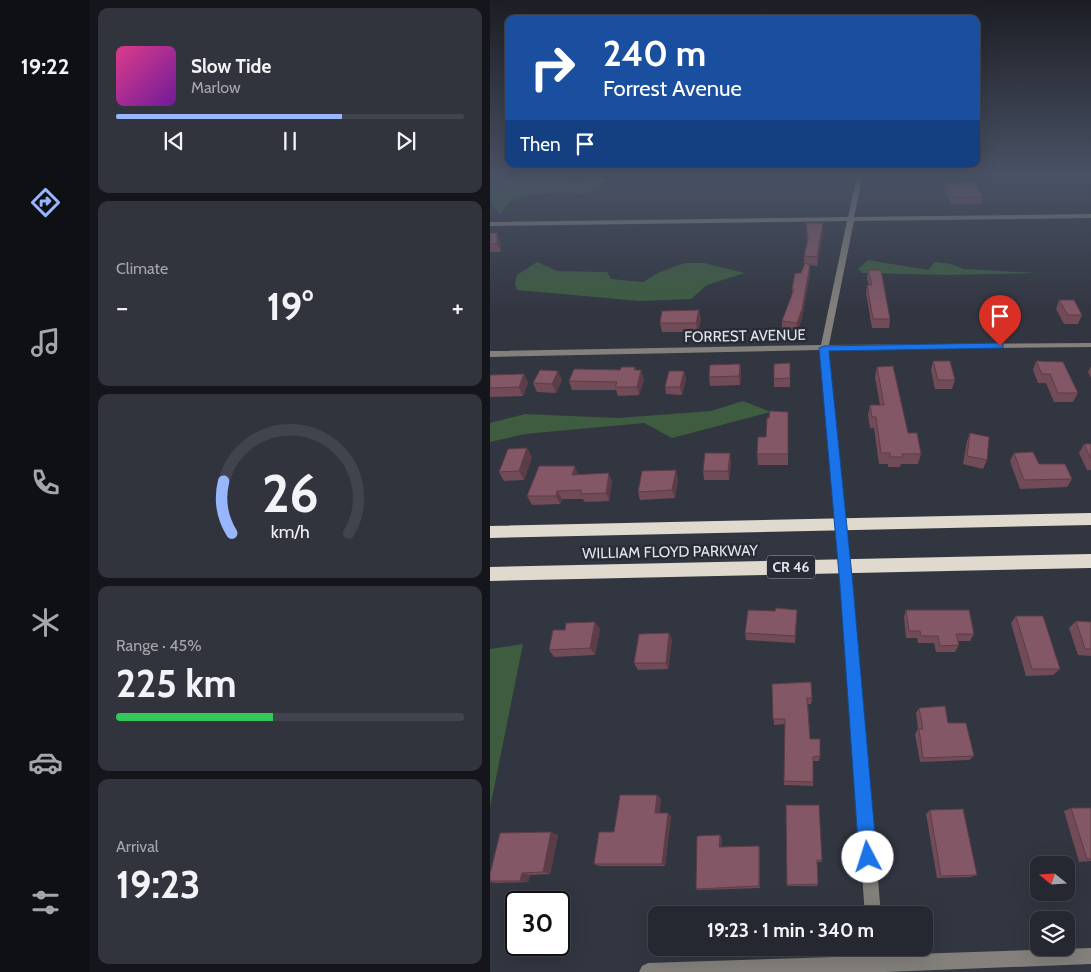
<!DOCTYPE html>
<meta charset="utf-8">
<style>
:root{--surface:#262831;--page:#32343d;--text:#f1f3f6;--muted:#a4a6ab;--line:#42444d;--accent:#97b6fd}
body{margin:0;font-family:Cabin,sans-serif;background:var(--page);color:var(--text);height:100vh;display:flex;flex-direction:column;font-size:19px;white-space:nowrap}
*{box-sizing:border-box;margin:0}
p{font-size:16px;color:var(--muted)}
.icon{flex:none;width:28px;height:28px;fill:none;stroke:currentColor;stroke-width:2;stroke-linecap:round;stroke-linejoin:round}
.map{position:relative;flex:1;overflow:hidden}
.sheet{display:flex;flex-direction:column;gap:8px;padding:8px;background:#15161b;width:400px}
.sheet>*{flex:none}
.banner{position:absolute;left:15px;top:15px;width:475px;height:152px;border-radius:10px;box-shadow:0 5px 20px #0002,0 0 0 1px var(--line);background:#1a4fa0;color:#fff;overflow:hidden}
.needle{width:32px;rotate:288deg}
.fabs{position:absolute;left:540px;top:856px;display:grid;gap:10px}
.fabs a{display:grid;place-items:center;width:45px;height:45px;border-radius:10px;background:var(--surface);box-shadow:0 5px 20px #0002,0 0 0 1px var(--line);font-size:25px}
.speed{position:absolute;left:15px;top:891px;display:flex;gap:10px;font-size:25px;font-weight:700;text-align:center}
.speed>*{display:grid;place-content:center;width:65px;height:65px;border-radius:50%;background:var(--surface);box-shadow:0 5px 20px #0002,0 0 0 1px var(--line);line-height:1}
.speed .limit{border:2px solid #111;border-radius:8px;background:#fff;color:#111}
.pin{position:absolute;display:grid;place-items:center;width:42px;height:42px;color:#fff;margin:-51px -21px;border-radius:50% 50% 50% 0;rotate:-45deg;box-shadow:0 0 5px #0007}
.pin .icon{rotate:45deg}
.me{position:absolute;width:55px;margin:-28px;rotate:355deg;stroke-linejoin:round;filter:drop-shadow(0 0 4px #0008)}
.turn{display:flex;align-items:center;gap:18px;height:105px;padding:0 15px;font-size:22px}
.turn .icon{width:65px;height:65px;stroke-width:2.5}
.turn b{display:block;font-size:35px;line-height:42px}
.then{display:flex;align-items:center;height:48px;padding:0 15px;background:#0003;gap:10px;font-size:19px}
.big{font-size:38px;font-weight:800;line-height:1.1}
.sheet .card{flex:1;display:flex;flex-direction:column;justify-content:center;gap:8px;min-width:0;padding:0 18px;border-radius:10px;background:var(--page)}
.sheet .dial{align-items:center;gap:0}
.dial svg{height:130px;overflow:visible;fill:none;stroke:var(--line);stroke-width:7;stroke-linecap:round;text-anchor:middle}
.dial text{fill:var(--text);stroke:none}
.song{display:flex;align-items:center;gap:15px}
.cover{width:60px;height:60px;border-radius:8px;background:linear-gradient(135deg,hsl(330 70% 55%),hsl(280 70% 35%))}
.played{height:5px;border-radius:2px;background:linear-gradient(90deg,var(--accent) 65%,var(--line) 65%)}
.keys{display:flex;justify-content:space-around;direction:ltr}
.heat{display:flex;justify-content:space-between;align-items:center;font-size:28px;direction:ltr}
.charge{height:8px;border-radius:4px;background:linear-gradient(90deg,#34c759 45%,var(--line) 0)}
.trip{position:absolute;left:158px;top:906px;width:285px;height:50px;border-radius:10px;background:var(--surface);box-shadow:0 5px 20px #0002,0 0 0 1px var(--line);font-weight:800;line-height:50px;text-align:center}
main{display:flex;flex:1;min-height:0}
.tabs{display:flex;flex-direction:column;width:90px;justify-content:space-around;align-items:center;background:#0f1014;color:var(--muted)}
.tabs .icon{width:35px;height:35px}
.tabs .on{color:var(--accent)}
.tabs b{font-size:22px;color:var(--text)}
.map>svg:first-child{display:block}
</style>
<main>
<nav class="tabs">
<b>19:22</b>
<svg class="icon on" aria-label="directions" viewBox="0 0 24 24"><path d="M12 3l9 9-9 9-9-9zM9 14v-3h6M13 9l2 2-2 2"/></svg>
<svg class="icon" aria-label="music" viewBox="0 0 24 24"><path d="M9 18V5l10-2v13"/><circle cx="6" cy="18" r="3"/><circle cx="16" cy="16" r="3"/></svg>
<svg class="icon" aria-label="phone" viewBox="0 0 24 24"><path d="M5 4h4l2 5-3 2q2 4 5 5l2-3 5 2v4C11 20 4 13 5 4z"/></svg>
<svg class="icon" aria-label="climate" viewBox="0 0 24 24"><path d="M12 3v18M4 7l16 10M4 17L20 7"/></svg>
<svg class="icon" aria-label="car" viewBox="0 0 24 24"><path d="M5 17H2v-5l4-1 3-4h7l3 4 3 1v5h-3M9 17h6M6 11h13"/><circle cx="7" cy="17" r="2"/><circle cx="17" cy="17" r="2"/></svg>
<svg class="icon" aria-label="filters" viewBox="0 0 24 24"><path d="M4 7h16M4 17h16"/><circle cx="9" cy="7" r="2"/><circle cx="15" cy="17" r="2"/></svg>
</nav>
<section class="sheet">
<div class="card">
<div class="song"><i class="cover"></i><div><b>Slow Tide</b><p>Marlow</p></div></div>
<div class="played"></div>
<div class="keys"><svg class="icon" aria-label="previous" viewBox="0 0 24 24"><path d="M18 5L8 12l10 7zM5 5v14"/></svg><svg class="icon" aria-label="pause" viewBox="0 0 24 24"><path d="M8 5v14M16 5v14"/></svg><svg class="icon" aria-label="next" viewBox="0 0 24 24"><path d="M6 5l10 7-10 7zM19 5v14"/></svg></div>
</div>
<div class="card"><p>Climate</p>
<div class="heat"><a>−</a><b class="big">19°</b><a>+</a></div>
</div>
<div class="card dial"><svg viewBox="0 0 100 80">
<path d="M14 69A42 42 0 1 1 86 69"/>
<path d="M14 69A42 42 0 0 1 9 37" stroke="#97b6fd"/>
<text x="50" y="56" font-size="32" font-weight="700">26</text>
<text x="50" y="72" font-size="11">km/h</text>
</svg></div>
<div class="card"><p>Range · 45%</p><b class="big">225 km</b><div class="charge"></div></div>
<div class="card"><p>Arrival</p><b class="big">19:23</b></div>
</section>
<div class="map">
<svg width="601" height="972" viewBox="0 0 601 972">
<rect width="100%" height="100%" fill="#323641"/>
<!-- green -->
<path fill="#3d5c40" d="M7,176H78L79,179L117,177L112,185L93,194L72,192L39,195L19,202L10,214L0,202V186L3,184Z
M378,260L438,270L445,262L461,264L474,269L549,273L458,275L372,273L368,269Z
M47,262L67,271L117,272L121,279L153,282L170,272L195,263H214L255,273L217,285L201,299L150,301L27,290L25,283L27,275Z
M253,401L281,412L182,438L154,423L35,434L0,442V423L35,414L128,418L221,411Z
M33,644L0,808V649Z"/>
<g fill="none" stroke-linecap="round" stroke-linejoin="round">
<!-- minor -->
<path fill="#84817c" fill-rule="evenodd" d="M367,176H373L364,217L601,214V218L364,221L339,345L601,343V347L338,350L363,586L391,915H375L351,586L330,350L0,357V351L331,345L357,221L0,226V222L358,217Z
M377,948H393L394,955L601,948V964L396,972H149L152,966L158,963L377,956Z"/>
<!-- trunk -->
<path fill="#e0dace" fill-rule="evenodd" d="M601,513V525L0,538V526Z
M601,554V568L0,581V567Z"/>
</g>
<!-- wall -->
<path fill="#714b57" d="M456,182L493,197L491,204H461L454,189Z
M316,223H333V232L327,266L320,265V273L312,318L307,332L292,330V321L302,296V289L311,273L314,265V256L317,243Z
M0,233L10,241L11,252H0Z
M378,270L400,319L399,328H382L376,293L377,285H379L377,279Z
M569,300L592,315L588,324H574L566,309Z
M211,319L208,332H172L170,323Z
M443,361L465,380L462,389H445L441,370Z
M546,361L588,393L583,402H564L556,383H548L543,370Z
M250,364L251,373L250,385L220,386L219,377Z
M284,364L300,378V387H284Z
M601,366V378L598,372Z
M145,367L146,370L154,379L149,395L128,396L126,390H82L79,381Z
M387,367L418,433L431,454L428,464H411L410,467H398V464H389L384,428H380L378,415L380,405H390L385,377Z
M194,371L196,379L192,395L176,394L175,387Z
M34,374L38,383L33,396L0,397V375Z
M72,380L66,393L47,392L43,383Z
M298,412V465H268L267,454L276,437L279,418Z
M480,433L497,460L493,469L473,464L477,441Z
M594,444H601V470H597L589,453Z
M524,453L549,464L582,479L577,487L530,489L520,461Z
M42,457L34,480L14,481L9,472Z
M241,462L239,480H214L213,471Z
M88,475L122,481L119,501L95,502L93,499H72L70,504L42,505L37,496Z
M188,479L185,498L150,500L148,492Z
M416,610L484,634L480,641H468L469,645L465,652H446L444,643H428L427,638H416L414,617Z
M526,616L570,669L563,675L536,676L521,623Z
M307,617L305,643L256,640L255,633Z
M586,621L601,622V656L588,655L579,628Z
M105,622L110,629L105,655L64,657L59,650L75,630Z
M179,633L182,640L178,669L148,670L144,663Z
M282,684L322,698L321,704H318L320,739L330,756L329,761H323V786L294,785L295,724L284,725Z
M429,708L458,723L484,756L479,760L430,762L425,734L428,729L426,713Z
M167,795L171,799L169,813L181,816L175,866H109L104,864L124,832Z
M296,805L332,860L331,862H327L328,884L327,886H297Z
M581,808H601V861L589,862L574,811Z
M440,810L487,875L481,877L447,878L436,814Z
M68,835L60,874L40,875L38,882L7,883L0,882V874Z
M230,835L232,838L231,847L269,846L270,848V888L208,890L206,889Z"/>
<!-- shaded-wall -->
<path fill="#5c3d47" d="M333,223V232L327,266V257Z
M7,233L10,241L11,252L7,244Z
M320,265V273L312,318L307,332V323Z
M209,310L211,319L208,332L206,323Z
M250,364L251,373L250,385L249,376Z
M151,370L154,379L149,395L147,387Z
M68,371L72,380L66,393L62,384Z
M194,371L196,379L192,395L190,387Z
M34,374L38,383L33,396L29,387Z
M37,448L42,457L34,480L29,471Z
M240,453L241,462L239,480L238,471Z
M85,466L88,474L82,475Z
M186,470L188,479L185,498L182,490Z
M119,473L122,481L119,501L116,493Z
M67,491L72,499L70,504L66,496Z
M105,622L110,629L105,655L100,648Z
M179,633L182,640L178,669L176,663Z
M167,795L171,799L169,816L165,813Z
M178,813L181,816L175,866L172,864Z
M61,832L68,835L60,874L53,872Z
M230,835L232,838L231,850L229,847Z
M269,846L270,848V888L269,886Z
M32,873L40,875L38,882L30,881Z"/>
<!-- building -->
<path fill="#835765" stroke="#5c3d47" d="M456,182H485L493,197L463,198Z
M316,223H333L327,257L314,256L318,239Z
M0,233H7V244H0Z
M315,263L320,265L312,309L307,323L292,321L304,289H302L305,273H311Z
M378,270H391L400,319H383L377,285H382Z
M569,300H584L592,315H578Z
M209,310L206,323H170L172,311Z
M443,361H460L465,380H448Z
M546,361L573,362L588,393H568L560,374H552Z
M300,363V378L284,379V364Z
M250,364L249,376L219,377L220,365Z
M403,366L418,433H427L431,454H412L413,457H400V453H391L386,417H382L380,405H394L387,367Z
M131,367H145L144,370H151L147,387H125L127,382L79,381L84,369L130,370Z
M50,370L68,371L62,384L43,383Z
M179,371H194L190,387H175Z
M34,374L29,387L0,388V375Z
M280,411L298,412V454H267L268,437H276L277,418H279Z
M480,433L499,437L497,460L477,456Z
M594,444H601V459Z
M37,448L29,471L9,472L18,449Z
M543,452L549,464H575L582,479L534,480L524,453Z
M215,453H240L238,471H213Z
M49,466H85L82,475L119,473L116,493L91,494V490L67,491L66,496H37Z
M186,470L182,490L148,492L152,471Z
M286,608L307,610L305,636L255,633L258,610L285,611Z
M416,610H479L484,634H466L469,645L450,646L448,636H431L430,631H419Z
M526,616H553L570,669H542Z
M586,621L601,622V649H595Z
M105,622L100,648L59,650L63,630H75L76,623Z
M179,633L176,663H144L149,634Z
M321,682L322,698H317L320,739H330V756L323,757V782L294,781L295,719H283L282,684Z
M455,706L458,723H476L484,756L433,758L429,729H433L429,708Z
M130,795H167L165,813H178L172,864H104L109,832H124Z
M296,805H329L332,860H327L328,884L297,885Z
M581,808H601V859H597Z
M473,809L487,875L451,876L440,810Z
M61,832L53,872L32,873L30,881H0V874L10,833Z
M230,835L229,847L269,846V886L206,889L207,836Z"/>
<!-- sky -->
<linearGradient id="sky" x2="0" y2="1"><stop stop-color="#1c1e24"/><stop offset="0.56" stop-color="#495265"/><stop offset="1" stop-color="#495265" stop-opacity="0"/></linearGradient>
<rect width="601" height="312" fill="url(#sky)"/>
<!-- route -->
<path fill="#1a73e8" stroke="#114b97" d="M510,343L513,344V348L339,351L363,586L387,857L384,863L378,866L372,863L369,857L350,586L329,348L334,346Z"/>
<g text-anchor="middle" dominant-baseline="central" stroke-width="5" stroke-linejoin="round" paint-order="stroke">
<!-- shield labels -->
<rect fill="#282c36" stroke="#aaadb5" stroke-width="1" x="277" y="555.5" width="48" height="23" rx="4"/>
<g font-size="14" font-weight="bold" fill="#e1e4eb">
<text x="301" y="567">CR 46</text>
</g>
<!-- street labels -->
<g font-size="15" fill="#e1e4eb" stroke="#282c36">
<text transform="translate(255 336) rotate(-1)">FORREST AVENUE</text>
<text transform="translate(180 552) rotate(-1)">WILLIAM FLOYD PARKWAY</text>
</g>
</g>
</svg>
<div class="fabs">
<a><svg class="needle" viewBox="-14 -14 28 28"><path d="M0-13l5 13h-10z" fill="#e53935"/><path d="M0 13l5-13h-10z" fill="#a4a6ab"/></svg></a>
<a><svg class="icon" aria-label="layers" viewBox="0 0 24 24"><path d="M12 4l9 5-9 5-9-5zM3 14l9 5 9-5"/></svg></a>
</div>
<div class="speed"><div class="limit">30</div></div>
<div class="pin" style="left:510px;top:346px;background:#d93025"><svg class="icon" aria-label="arrive" viewBox="0 0 24 24"><path d="M6 21V4h12l-3 4 3 4H6"/></svg></div>
<svg class="me" style="left:378px;top:857px" viewBox="-20 -20 40 40"><circle r="19" fill="#fff"/><path d="M0-13L10 11 0 6-10 11z" fill="#1a73e8"/></svg>
<div class="trip">19:23 · 1 min · 340 m</div>
<div class="banner">
<div class="turn"><svg class="icon" aria-label="right" viewBox="0 0 24 24"><path d="M7 20v-9h11M14 6l5 5-5 5"/></svg><div><b>240 m</b>Forrest Avenue</div></div>
<div class="then">Then<svg class="icon" aria-label="arrive" viewBox="0 0 24 24"><path d="M6 21V4h12l-3 4 3 4H6"/></svg></div>
</div>
</div>
</main>
